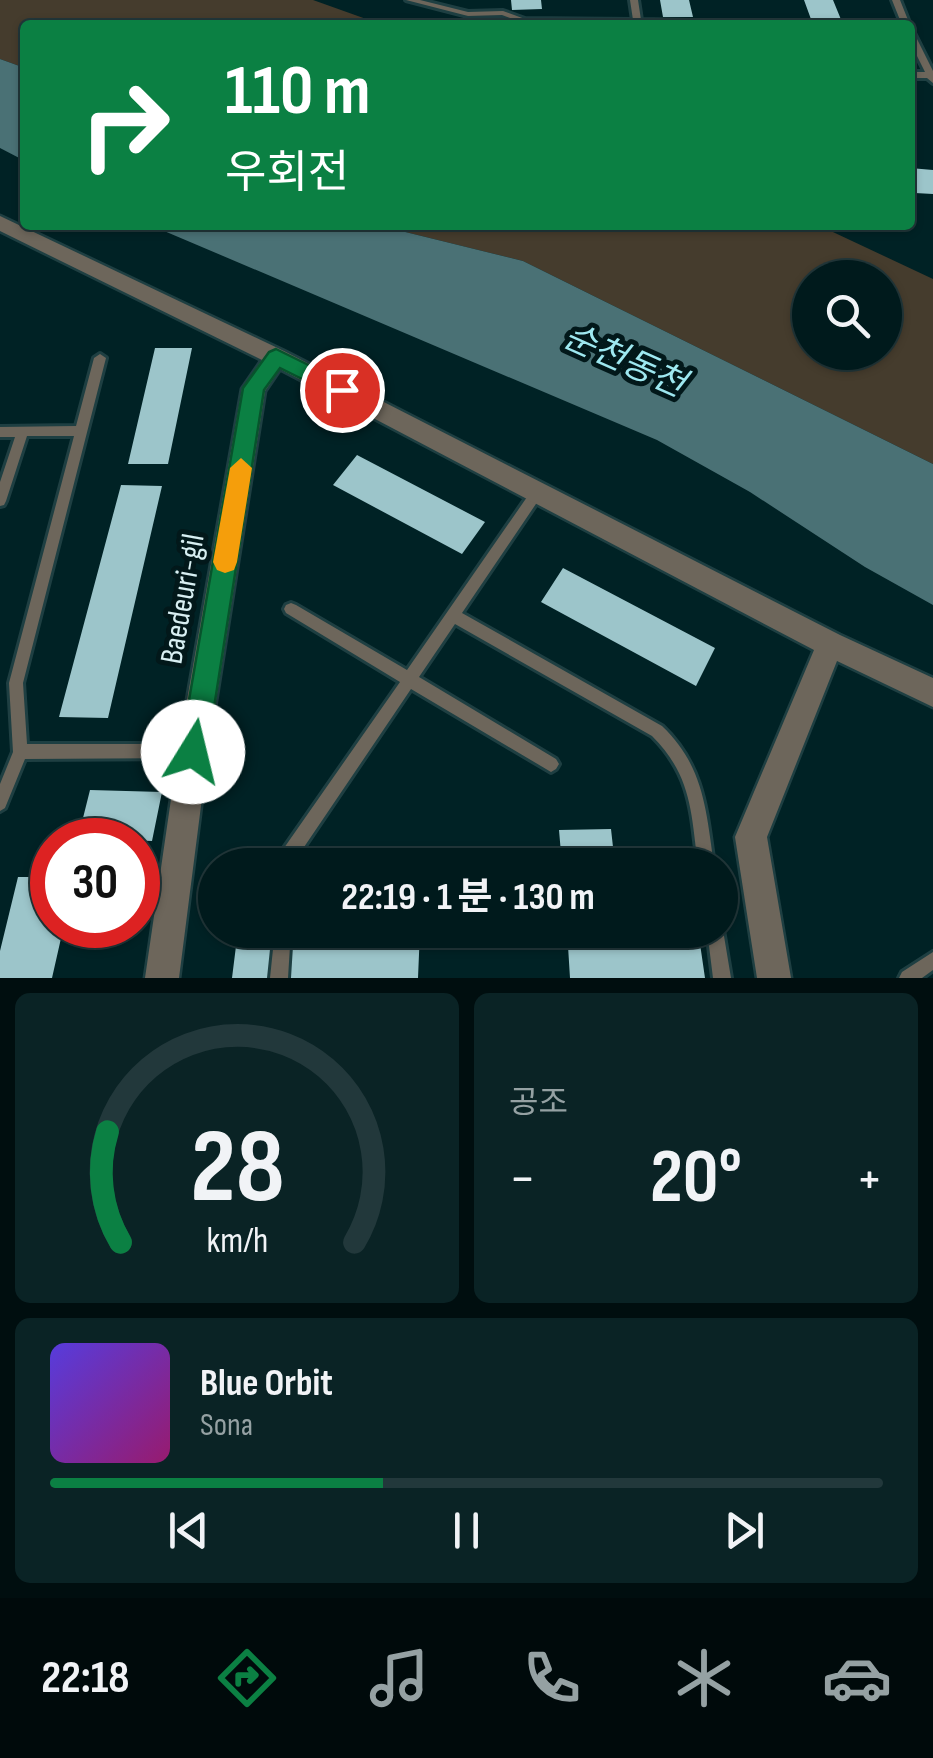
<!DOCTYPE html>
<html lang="ko">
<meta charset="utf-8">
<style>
:root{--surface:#001a1c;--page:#0a2325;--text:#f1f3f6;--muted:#95a1a3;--line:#22383b;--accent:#0b8043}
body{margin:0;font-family:"Sofia Sans Condensed","Noto Sans KR",sans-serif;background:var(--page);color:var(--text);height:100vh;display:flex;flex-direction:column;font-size:38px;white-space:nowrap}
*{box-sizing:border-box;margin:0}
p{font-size:32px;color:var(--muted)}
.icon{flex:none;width:55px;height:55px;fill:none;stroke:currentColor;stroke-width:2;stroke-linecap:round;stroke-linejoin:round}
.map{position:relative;height:978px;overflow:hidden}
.sheet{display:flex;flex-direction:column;gap:15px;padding:15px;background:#000e0f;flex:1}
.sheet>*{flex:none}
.guide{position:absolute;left:20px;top:20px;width:895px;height:210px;border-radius:10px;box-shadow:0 2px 8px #0004,0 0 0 2px var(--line);background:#0b8043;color:#fff;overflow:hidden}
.buttons{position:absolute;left:792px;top:260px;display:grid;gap:20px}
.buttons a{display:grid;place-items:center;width:110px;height:110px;border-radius:50%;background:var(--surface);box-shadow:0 2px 8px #0004,0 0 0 2px var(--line);font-size:50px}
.speed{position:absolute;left:30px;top:818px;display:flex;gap:20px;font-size:50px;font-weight:700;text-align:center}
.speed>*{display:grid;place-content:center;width:130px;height:130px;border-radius:50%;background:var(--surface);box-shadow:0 2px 8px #0004,0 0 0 2px var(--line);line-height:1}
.speed .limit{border:15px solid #d22;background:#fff;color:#111}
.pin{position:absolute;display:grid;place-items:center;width:85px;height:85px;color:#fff;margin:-42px;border:5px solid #fff;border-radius:50%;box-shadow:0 2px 10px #0007}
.me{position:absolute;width:110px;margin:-55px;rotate:9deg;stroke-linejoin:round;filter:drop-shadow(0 0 8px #0008)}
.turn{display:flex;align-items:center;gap:35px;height:210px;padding:0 40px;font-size:45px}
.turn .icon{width:130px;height:130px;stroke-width:2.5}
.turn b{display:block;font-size:70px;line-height:85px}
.big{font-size:75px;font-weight:700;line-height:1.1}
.sheet .widget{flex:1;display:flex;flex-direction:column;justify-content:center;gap:15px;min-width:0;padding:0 35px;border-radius:15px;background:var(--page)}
.sheet .dial{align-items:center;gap:0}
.dial svg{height:260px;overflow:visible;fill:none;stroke:var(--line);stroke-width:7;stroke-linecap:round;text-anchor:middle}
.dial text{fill:var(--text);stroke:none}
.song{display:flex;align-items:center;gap:30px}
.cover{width:120px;height:120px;border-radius:15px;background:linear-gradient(135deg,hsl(250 70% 55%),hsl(320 70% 35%))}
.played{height:10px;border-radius:5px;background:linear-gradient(90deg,var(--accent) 40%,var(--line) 40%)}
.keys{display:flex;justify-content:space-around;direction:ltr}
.heat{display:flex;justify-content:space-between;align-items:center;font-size:55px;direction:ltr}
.sheet .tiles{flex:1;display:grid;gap:15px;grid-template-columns:1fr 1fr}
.widget:last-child{grid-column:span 2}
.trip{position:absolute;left:198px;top:848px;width:540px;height:100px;border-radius:50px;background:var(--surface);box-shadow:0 2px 8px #0004,0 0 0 2px var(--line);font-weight:700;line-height:100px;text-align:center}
.dock{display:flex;height:160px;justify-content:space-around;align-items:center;background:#000a0b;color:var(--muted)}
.dock .icon{width:70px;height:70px}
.dock .on{color:var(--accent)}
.dock b{font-size:45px;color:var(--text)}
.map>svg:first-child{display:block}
</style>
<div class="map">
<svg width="933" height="978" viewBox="0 0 933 978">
<rect width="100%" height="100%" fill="#002225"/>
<!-- green -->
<path fill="#453c2d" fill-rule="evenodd" d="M0,0H313L383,25H25V68L0,59Z
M377,225H818L933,279V464L523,261ZM810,278H885V352H810Z"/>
<!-- water -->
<path fill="#4a7175" d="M0,59L25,68V161L0,148Z
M150,225H377L523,261L933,464V605L865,567L750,492L657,440Z"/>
<!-- building -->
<path fill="#9cc5ca" d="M511,0H541L542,9L512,10Z
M660,0H689L693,17H663Z
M804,0H833L842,22H812Z
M910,168L933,170V194L915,193Z
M155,348H192L168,464H128Z
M357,455L485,522L462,554L333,485Z
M121,485L162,486L108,718L59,717Z
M563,568L715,648L696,686L541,602Z
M90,790L162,792L152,841L78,838Z
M611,829L615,865H562L559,830Z
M18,877H52V925H64L52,978H0V951Z
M238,930H420L418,978H232Z
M567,930H698L705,978H570Z"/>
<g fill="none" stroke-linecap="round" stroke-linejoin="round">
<!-- lane casing -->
<g stroke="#1e3f42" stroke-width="6">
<path id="lane" d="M406,0H420L468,12L503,11L525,19L633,20L630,0H638L641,20L789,23L793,25L524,23L502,15L468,16Z
M892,0H900L910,25H902Z
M910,31L914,33L933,71V83L927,78H910V72H925L910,42Z
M100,354L106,358L23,683L27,744H191L196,746L198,751L196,756L191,758L25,759L5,808L0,811V784L13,752L9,683L74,436H27L6,501L4,505L0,506V482L15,437H0V427L76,426L94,358Z
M538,486L542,487L544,491L542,495L462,613L662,726C704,766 706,810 714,865H698C691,812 692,776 652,736L455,624L419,677L556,759L559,764L556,769L551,772L546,769L411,689L298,856L297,865H281L284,848L400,682L286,613L284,609L286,605L291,603L296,605L407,670L534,487Z
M720,924L723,930L731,978H713L707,930H720Z
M275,930H291L288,978H270Z
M933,952V970L922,978H899L902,972Z"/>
</g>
<!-- street casing -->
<g stroke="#1e3f42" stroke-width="5">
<path id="street" d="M0,216L284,351L840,635L933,678V707L837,661L767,837L791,978H757L735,837L814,650L280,369L265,391L208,751L179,978H145L178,751L242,389L262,360L0,231Z"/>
</g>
<!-- lane -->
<use href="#lane" fill="#6d665b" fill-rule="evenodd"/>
<!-- street -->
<use href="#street" fill="#6d665b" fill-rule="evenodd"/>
</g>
<!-- route -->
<path fill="#0b8043" stroke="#07532c" stroke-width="2.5" d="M276,349L349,385L352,390L342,399L280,368L264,390L207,752L203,761L193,765L184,761L180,752L243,388L269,352Z"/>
<!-- slow -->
<path fill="#f59e0b" d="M241,458L252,468L237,562L234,570L225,573L217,570L213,562L230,468Z"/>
<g text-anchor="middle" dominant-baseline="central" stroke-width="10" stroke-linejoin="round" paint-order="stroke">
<!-- street labels -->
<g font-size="32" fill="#d8eff2" stroke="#02181a">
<text transform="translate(183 599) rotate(-80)">Baedeuri-gil</text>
</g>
<!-- water labels -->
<g font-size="35" font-style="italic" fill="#9ee8f0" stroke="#02181a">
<text transform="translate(624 361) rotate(24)">순천동천</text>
</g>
</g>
</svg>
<div class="buttons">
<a><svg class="icon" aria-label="search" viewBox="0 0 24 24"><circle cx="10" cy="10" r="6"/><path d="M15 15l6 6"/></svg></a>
</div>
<div class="speed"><div class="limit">30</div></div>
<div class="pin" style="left:342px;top:390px;background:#d93025"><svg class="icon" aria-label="arrive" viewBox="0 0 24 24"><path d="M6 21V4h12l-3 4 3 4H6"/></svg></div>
<svg class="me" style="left:193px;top:752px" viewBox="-20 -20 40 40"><circle r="19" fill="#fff"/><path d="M0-13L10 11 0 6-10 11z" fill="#0b8043"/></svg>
<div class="trip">22:19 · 1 분 · 130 m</div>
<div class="guide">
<div class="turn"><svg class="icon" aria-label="right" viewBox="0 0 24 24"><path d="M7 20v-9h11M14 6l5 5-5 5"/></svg><div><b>110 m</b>우회전</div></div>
</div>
</div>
<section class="sheet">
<div class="tiles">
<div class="widget dial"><svg viewBox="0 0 100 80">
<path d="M14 69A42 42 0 1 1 86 69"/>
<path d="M14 69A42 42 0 0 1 10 35" stroke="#0b8043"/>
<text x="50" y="56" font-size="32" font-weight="700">28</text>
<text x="50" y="72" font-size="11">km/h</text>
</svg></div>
<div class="widget"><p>공조</p>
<div class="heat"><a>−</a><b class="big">20°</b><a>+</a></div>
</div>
<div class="widget">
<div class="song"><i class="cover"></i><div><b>Blue Orbit</b><p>Sona</p></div></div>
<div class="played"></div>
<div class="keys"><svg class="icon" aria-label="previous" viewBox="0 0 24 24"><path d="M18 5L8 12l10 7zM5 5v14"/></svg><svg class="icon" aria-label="pause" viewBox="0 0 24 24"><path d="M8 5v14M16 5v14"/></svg><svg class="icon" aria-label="next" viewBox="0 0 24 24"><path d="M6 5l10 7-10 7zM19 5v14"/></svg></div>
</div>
</div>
</section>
<nav class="dock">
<b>22:18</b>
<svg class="icon on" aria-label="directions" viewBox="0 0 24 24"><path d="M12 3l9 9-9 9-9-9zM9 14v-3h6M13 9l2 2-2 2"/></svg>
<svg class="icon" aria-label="music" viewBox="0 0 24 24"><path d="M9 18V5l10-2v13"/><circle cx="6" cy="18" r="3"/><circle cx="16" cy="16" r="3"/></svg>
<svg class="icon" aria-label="phone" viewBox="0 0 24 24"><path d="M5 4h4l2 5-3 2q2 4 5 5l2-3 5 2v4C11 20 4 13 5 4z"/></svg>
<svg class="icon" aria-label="climate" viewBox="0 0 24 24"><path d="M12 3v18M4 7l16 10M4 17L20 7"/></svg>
<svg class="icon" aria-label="car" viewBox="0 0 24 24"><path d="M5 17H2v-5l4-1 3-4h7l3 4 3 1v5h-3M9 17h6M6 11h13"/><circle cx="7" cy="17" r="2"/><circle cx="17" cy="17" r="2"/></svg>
</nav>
